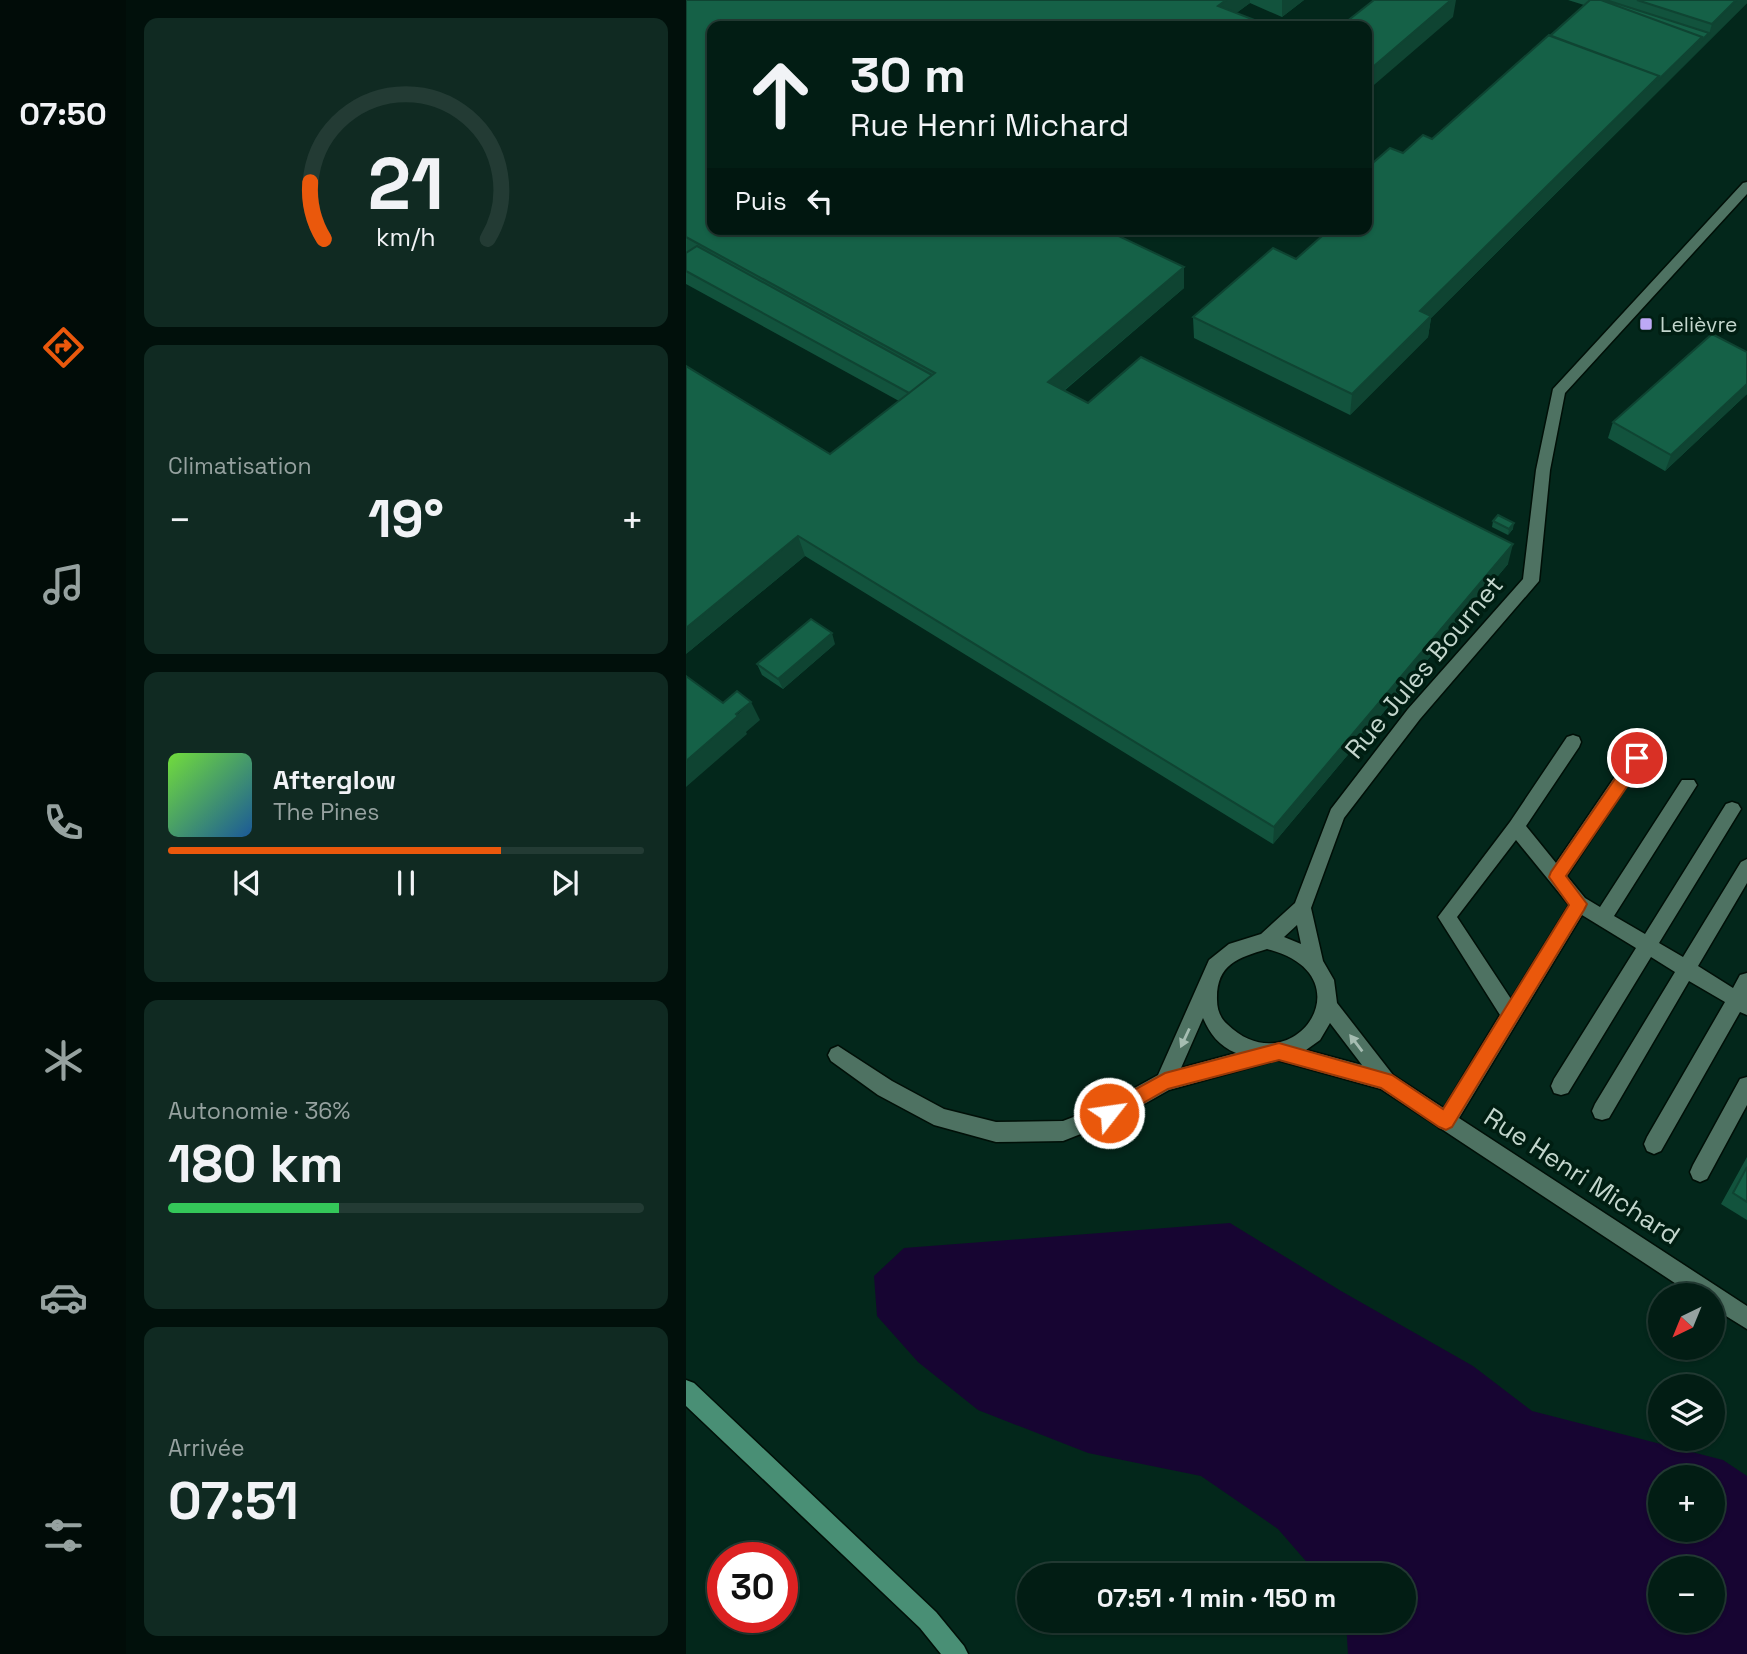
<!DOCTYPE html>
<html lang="fr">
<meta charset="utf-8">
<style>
:root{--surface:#021d14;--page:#102a22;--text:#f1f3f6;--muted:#96a2a0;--line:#233b34;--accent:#ea580c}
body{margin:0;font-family:"Space Grotesk",sans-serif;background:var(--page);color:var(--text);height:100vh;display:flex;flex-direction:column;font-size:26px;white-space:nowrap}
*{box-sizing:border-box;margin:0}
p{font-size:23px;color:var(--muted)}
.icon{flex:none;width:38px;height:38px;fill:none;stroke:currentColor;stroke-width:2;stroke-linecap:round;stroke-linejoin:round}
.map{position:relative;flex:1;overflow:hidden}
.drawer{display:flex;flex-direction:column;gap:18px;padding:18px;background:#01100b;width:560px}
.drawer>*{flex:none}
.guide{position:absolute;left:21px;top:21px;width:665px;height:214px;border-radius:14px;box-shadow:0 2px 5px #0004,0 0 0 2px var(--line);background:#021d14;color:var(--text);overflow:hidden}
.needle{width:46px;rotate:223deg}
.tools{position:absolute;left:962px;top:1283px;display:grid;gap:14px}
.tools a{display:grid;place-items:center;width:77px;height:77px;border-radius:50%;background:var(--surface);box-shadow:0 2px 5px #0004,0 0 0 2px var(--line);font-size:35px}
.speed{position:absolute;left:21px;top:1542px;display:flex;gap:14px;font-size:35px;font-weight:700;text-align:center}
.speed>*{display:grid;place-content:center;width:91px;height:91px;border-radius:50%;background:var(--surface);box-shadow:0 2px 5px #0004,0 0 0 2px var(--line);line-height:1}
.speed .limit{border:10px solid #d22;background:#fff;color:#111}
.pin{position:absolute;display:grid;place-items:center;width:60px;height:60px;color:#fff;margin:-30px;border:4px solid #fff;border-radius:50%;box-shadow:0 2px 7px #0007}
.me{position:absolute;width:77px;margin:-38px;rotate:60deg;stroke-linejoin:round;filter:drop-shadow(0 0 5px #0008)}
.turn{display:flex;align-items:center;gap:24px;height:147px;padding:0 28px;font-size:32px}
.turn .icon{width:91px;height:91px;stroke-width:2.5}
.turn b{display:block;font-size:49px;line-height:60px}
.then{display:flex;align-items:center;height:66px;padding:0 28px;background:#0003;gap:14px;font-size:26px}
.big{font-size:52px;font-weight:600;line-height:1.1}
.drawer .tile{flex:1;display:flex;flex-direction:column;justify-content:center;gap:10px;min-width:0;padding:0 24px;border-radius:14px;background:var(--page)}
.drawer .dial{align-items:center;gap:0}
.dial svg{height:182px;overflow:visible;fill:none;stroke:var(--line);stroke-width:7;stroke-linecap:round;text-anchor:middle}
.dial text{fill:var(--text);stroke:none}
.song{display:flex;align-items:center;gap:21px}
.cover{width:84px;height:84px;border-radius:10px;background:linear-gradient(135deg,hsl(100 70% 55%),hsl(210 70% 35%))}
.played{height:7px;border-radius:4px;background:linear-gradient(90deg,var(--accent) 70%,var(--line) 70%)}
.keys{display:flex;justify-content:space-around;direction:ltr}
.heat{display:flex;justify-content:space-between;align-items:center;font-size:38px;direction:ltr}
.charge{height:10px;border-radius:5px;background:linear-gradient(90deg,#34c759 36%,var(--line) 0)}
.trip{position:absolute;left:331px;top:1563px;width:399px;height:70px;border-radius:35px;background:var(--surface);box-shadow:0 2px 5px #0004,0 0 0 2px var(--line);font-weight:600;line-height:70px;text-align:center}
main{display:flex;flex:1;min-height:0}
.tabs{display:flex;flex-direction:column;width:126px;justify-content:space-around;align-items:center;background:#010c08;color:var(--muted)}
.tabs .icon{width:49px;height:49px}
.tabs .selected{color:var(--accent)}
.tabs b{font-size:32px;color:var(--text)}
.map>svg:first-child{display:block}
</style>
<main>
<nav class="tabs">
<b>07:50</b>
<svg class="icon selected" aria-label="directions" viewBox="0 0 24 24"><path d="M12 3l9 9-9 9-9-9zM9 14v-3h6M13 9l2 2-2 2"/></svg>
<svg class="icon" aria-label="music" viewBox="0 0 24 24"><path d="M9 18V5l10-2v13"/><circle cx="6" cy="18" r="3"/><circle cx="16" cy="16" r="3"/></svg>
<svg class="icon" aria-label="phone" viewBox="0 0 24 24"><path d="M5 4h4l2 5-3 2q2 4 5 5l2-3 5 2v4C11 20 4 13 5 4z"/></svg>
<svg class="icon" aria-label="climate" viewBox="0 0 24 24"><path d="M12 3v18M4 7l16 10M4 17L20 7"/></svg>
<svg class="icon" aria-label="car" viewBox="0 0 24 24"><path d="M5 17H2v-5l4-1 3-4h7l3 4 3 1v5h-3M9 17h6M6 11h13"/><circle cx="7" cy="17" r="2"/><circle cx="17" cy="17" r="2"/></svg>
<svg class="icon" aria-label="filters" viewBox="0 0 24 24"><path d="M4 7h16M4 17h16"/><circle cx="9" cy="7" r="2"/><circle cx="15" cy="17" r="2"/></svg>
</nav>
<section class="drawer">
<div class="tile dial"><svg viewBox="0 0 100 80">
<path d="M14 69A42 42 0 1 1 86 69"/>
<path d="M14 69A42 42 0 0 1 8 44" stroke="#ea580c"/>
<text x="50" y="56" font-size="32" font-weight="700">21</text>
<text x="50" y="72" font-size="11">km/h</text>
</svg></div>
<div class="tile"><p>Climatisation</p>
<div class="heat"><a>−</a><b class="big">19°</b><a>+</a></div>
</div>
<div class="tile">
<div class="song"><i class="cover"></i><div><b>Afterglow</b><p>The Pines</p></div></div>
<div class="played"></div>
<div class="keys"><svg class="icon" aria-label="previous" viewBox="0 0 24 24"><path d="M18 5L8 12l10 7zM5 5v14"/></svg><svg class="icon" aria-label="pause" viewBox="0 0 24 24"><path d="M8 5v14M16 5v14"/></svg><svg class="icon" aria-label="next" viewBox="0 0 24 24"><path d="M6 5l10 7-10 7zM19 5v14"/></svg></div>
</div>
<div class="tile"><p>Autonomie · 36%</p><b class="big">180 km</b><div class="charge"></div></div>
<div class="tile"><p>Arrivée</p><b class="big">07:51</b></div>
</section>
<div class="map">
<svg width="1061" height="1654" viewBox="0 0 1061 1654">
<rect width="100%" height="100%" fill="#03271b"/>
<!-- water -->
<path fill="#170532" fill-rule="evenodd" d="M544,1223L655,1291L787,1366L846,1411L1037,1460L1061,1476V1654H662L660,1621L718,1620V1575H632L592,1529L515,1476L402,1453L292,1410L232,1362L191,1316L188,1276L218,1248ZM975,1477H1027V1530H975ZM975,1568H1027V1620H975Z"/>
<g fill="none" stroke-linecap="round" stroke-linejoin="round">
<!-- lane casing -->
<g stroke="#000f07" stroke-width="3">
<path id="lane" d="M887,735L893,737L895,742L893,747L840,826L870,863L945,753H957L959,758L881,876L899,898L914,907L996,780H1008L1011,785L928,916L959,934L1040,804L1046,802L1052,804L1055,809L973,943L997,957L1055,862L1061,859V883L1012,966L1047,988L1054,975L1061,973V1015L1054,1012L975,1151L968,1154L961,1151L958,1144L961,1137L1039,1002L1003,981L923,1118L916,1120L909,1118L906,1111L909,1104L989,972L965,957L882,1093L875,1095L868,1093L865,1086L868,1079L950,948L896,915L767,1128L760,1130L753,1128L750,1121L814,1015L752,917L824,822L881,737ZM830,840L883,905L825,999L771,917Z
M1061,1077V1105L1021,1179L1014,1182L1007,1179L1004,1172L1007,1165L1054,1079Z"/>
</g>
<!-- street casing -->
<g stroke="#000f07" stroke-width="3">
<path id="street" d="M1061,182V194L879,393L864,470L853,581L734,719L658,818L625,908L637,961L648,980L651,1003L707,1075L1061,1306V1329L1027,1308V1295H1007L695,1089L591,1060L483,1090L430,1120L377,1141L310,1142L248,1125L192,1095L145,1061L142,1055L145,1049L152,1046L206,1081L258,1109L310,1122L377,1121L416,1106L472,1075L523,960L543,944L575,934L609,903L645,809L722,709L837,579L850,470L867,389L1057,183ZM611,925L615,944L598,937ZM581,949C685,975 606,1088 541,1024C534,1018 531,1009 531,1000C530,965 551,958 581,949ZM517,1018C524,1034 533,1046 550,1053L495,1068ZM644,1023L676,1065L620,1050L634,1040Z"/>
</g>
<!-- secondary casing -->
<g stroke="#000f07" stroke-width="3">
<path id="secondary" d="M0,1380L8,1383L250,1612L278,1646L282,1654H255L234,1628L0,1406Z"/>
</g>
<!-- lane -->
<use href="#lane" fill="#4e7262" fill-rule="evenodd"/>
<!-- street -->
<use href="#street" fill="#4e7262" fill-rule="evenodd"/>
<!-- secondary -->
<use href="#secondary" fill="#498f75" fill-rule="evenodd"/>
</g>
<!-- wall -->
<path fill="#12533d" d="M0,0H618L596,17L564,3L550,13L26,26L498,288L378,391L402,403L822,564L587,844L119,556L0,654L144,454L213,401L0,284Z
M882,0H1061V3L745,318L742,337L664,415L508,338L507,317L610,259L681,229L717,153L746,139L898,5Z
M1061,352V394L979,471L922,438L927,422Z
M807,521L827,529L822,535L806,527Z
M149,644L97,689L76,675L71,664Z
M1061,1157V1220L1035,1204Z"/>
<!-- shaded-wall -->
<path fill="#0f4432" d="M540,0H564V3L533,26L532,6Z
M596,0H618L596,17Z
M765,0H770L767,17L681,91V72Z
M1050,0H1061V3L745,318L742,337L664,415L666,394L734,311L973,76L1016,37L1023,34L1026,24Z
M498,267V288L364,402L362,382Z
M1061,384V394L979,471L985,455Z
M828,523L827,529L822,535L823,529Z
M112,536L119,556L0,654V628Z
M827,544L822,564L587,844L588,827Z
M146,633L149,644L97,689L92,679Z
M65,702L74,720L60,732L61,734L0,787V761Z"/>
<!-- building -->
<path fill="#156147" stroke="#0f4432" stroke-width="2" d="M0,0H540L532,6L584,26H26V229H418L498,267L362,382L402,403L455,357L827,544L588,827L112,536L0,628V366L144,454L249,373L0,237Z
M688,0H765L681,72V26H655Z
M904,0H915L1016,37L971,81L973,76L864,36Z
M915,0H920L1023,33L1014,42L1016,37Z
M951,0H1050L1026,24Z
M863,35L973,76L734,311L745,316L666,394L507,317L587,248L610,259L644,229H681V168L704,148L717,153L737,135L746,139Z
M11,246L246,375L223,393L0,271V253Z
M1026,334L1061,352V384L985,455L927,422Z
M812,515L828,523L823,529L807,521Z
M125,619L146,633L92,679L71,664Z
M0,676L37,703L51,691L65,702L50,714L52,716L0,761Z
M1061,1167V1202L1047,1193Z"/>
<!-- one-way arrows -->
<defs><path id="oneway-solid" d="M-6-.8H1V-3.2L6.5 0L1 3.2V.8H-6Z" transform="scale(1.75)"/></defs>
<g fill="#a6bdb2">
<use href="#oneway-solid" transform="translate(499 1038) rotate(115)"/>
<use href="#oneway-solid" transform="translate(670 1043) rotate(-127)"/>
</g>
<!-- route -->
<path fill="#ea580c" stroke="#983908" stroke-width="2" d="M951,752L957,754L959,758L957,763L880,876L901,904L898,910L766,1127L760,1130L753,1127L695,1088L593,1060L482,1089L429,1119L423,1122L417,1119L414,1113L417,1107L479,1073L593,1043L706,1075L757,1109L883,905L863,877L865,872L946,754Z"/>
<!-- markers -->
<rect fill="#bda9f5" stroke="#001e12" stroke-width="2.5" x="953" y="317" width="14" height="14" rx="3.5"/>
<g text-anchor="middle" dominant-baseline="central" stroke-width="7" stroke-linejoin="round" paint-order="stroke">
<!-- far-poi labels -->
<g font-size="21" fill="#c3d6cd" stroke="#001e12" text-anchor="start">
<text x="974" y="324">Lelièvre</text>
</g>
<!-- street labels -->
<g font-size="26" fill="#c3d6cd" stroke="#001e12">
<text transform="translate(738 667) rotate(-50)">Rue Jules Bournet</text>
<text transform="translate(896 1176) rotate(33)">Rue Henri Michard</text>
</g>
</g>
</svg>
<div class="tools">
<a><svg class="needle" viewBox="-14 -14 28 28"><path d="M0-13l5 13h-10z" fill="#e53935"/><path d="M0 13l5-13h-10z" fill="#96a2a0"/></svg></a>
<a><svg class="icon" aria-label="layers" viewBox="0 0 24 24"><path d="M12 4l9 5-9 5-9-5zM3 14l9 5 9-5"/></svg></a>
<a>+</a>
<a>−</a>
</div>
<div class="speed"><div class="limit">30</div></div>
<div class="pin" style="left:951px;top:758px;background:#d93025"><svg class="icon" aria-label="arrive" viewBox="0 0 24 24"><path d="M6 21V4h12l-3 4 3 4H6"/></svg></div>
<svg class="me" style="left:423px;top:1113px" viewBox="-20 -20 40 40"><circle r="17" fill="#ea580c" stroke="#fff" stroke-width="3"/><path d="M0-11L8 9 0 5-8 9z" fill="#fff"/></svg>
<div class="trip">07:51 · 1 min · 150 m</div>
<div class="guide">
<div class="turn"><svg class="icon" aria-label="ahead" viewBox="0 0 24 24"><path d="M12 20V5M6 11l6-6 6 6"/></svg><div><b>30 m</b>Rue Henri Michard</div></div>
<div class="then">Puis<svg class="icon" aria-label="left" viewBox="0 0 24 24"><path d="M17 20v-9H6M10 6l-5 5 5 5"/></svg></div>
</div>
</div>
</main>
